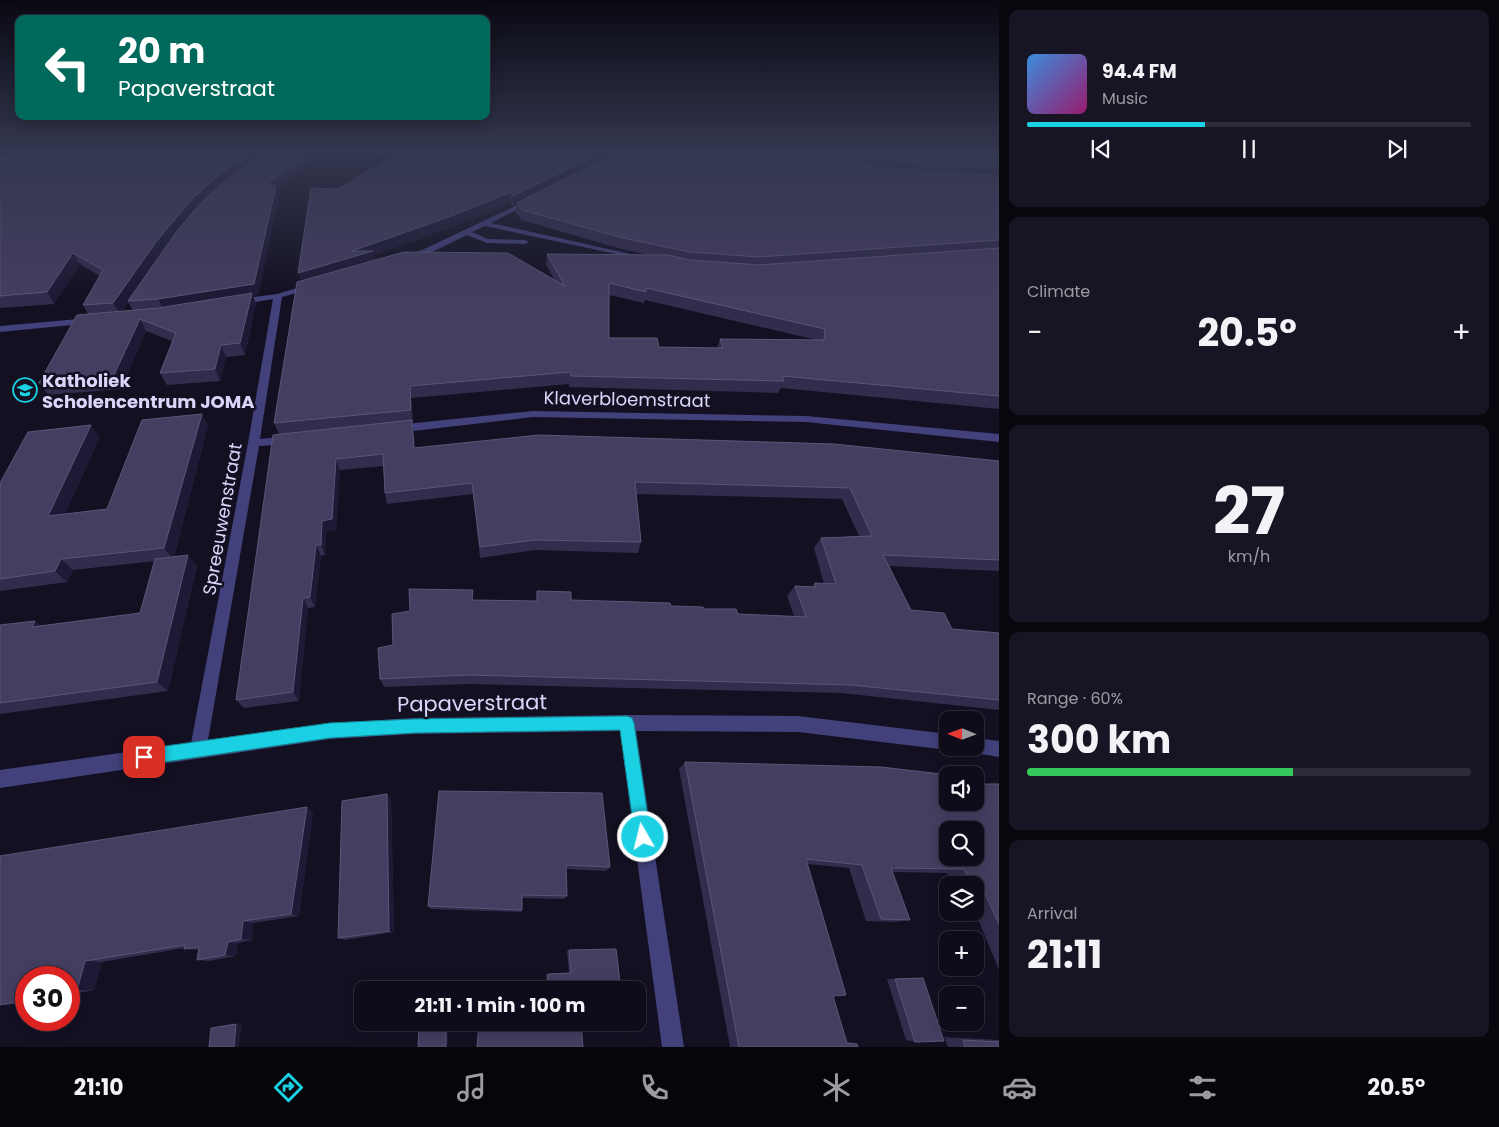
<!DOCTYPE html>
<meta charset="utf-8">
<style>
:root{--surface:#0e0c1a;--page:#171523;--text:#f1f3f6;--muted:#9b9ba2;--line:#2e2c39;--accent:#1ad0e2}
body{margin:0;font-family:Poppins,sans-serif;background:var(--page);color:var(--text);height:100vh;display:flex;flex-direction:column;font-size:19px;white-space:nowrap}
*{box-sizing:border-box;margin:0}
p{font-size:16px;color:var(--muted)}
.icon{flex:none;width:28px;height:28px;fill:none;stroke:currentColor;stroke-width:2;stroke-linecap:round;stroke-linejoin:round}
.map{position:relative;flex:1;overflow:hidden}
.side{display:flex;flex-direction:column;gap:10px;padding:10px;background:#08070e;width:500px}
.side>*{flex:none}
.banner{position:absolute;left:15px;top:15px;width:475px;height:105px;border-radius:10px;box-shadow:0 2px 12px #0003,0 0 0 1px var(--line);background:#00695c;color:#fff;overflow:hidden}
.needle{width:32px;rotate:271deg}
.buttons{position:absolute;left:939px;top:711px;display:grid;gap:10px}
.buttons a{display:grid;place-items:center;width:45px;height:45px;border-radius:10px;background:var(--surface);box-shadow:0 2px 12px #0003,0 0 0 1px var(--line);font-size:25px}
.speed{position:absolute;left:15px;top:966px;display:flex;gap:10px;font-size:25px;font-weight:700;text-align:center}
.speed>*{display:grid;place-content:center;width:65px;height:65px;border-radius:50%;background:var(--surface);box-shadow:0 2px 12px #0003,0 0 0 1px var(--line);line-height:1}
.speed .limit{border:8px solid #d22;background:#fff;color:#111}
.pin{position:absolute;display:grid;place-items:center;width:42px;height:42px;color:#fff;margin:-21px;border-radius:10px;box-shadow:0 2px 8px #0006}
.me{position:absolute;width:55px;margin:-28px;rotate:352deg;stroke-linejoin:round;filter:drop-shadow(0 0 4px #0008)}
.turn{display:flex;align-items:center;gap:18px;height:105px;padding:0 20px;font-size:22px}
.turn .icon{width:65px;height:65px;stroke-width:2.5}
.turn b{display:block;font-size:35px;line-height:42px}
.big{font-size:38px;font-weight:700;line-height:1.1}
.side .card{flex:1;display:flex;flex-direction:column;justify-content:center;gap:8px;min-width:0;padding:0 18px;border-radius:10px;background:var(--page)}
.side .dial{align-items:center;gap:0}
.dial b{font-size:65px;line-height:1}
.song{display:flex;align-items:center;gap:15px}
.cover{width:60px;height:60px;border-radius:8px;background:linear-gradient(135deg,hsl(210 70% 55%),hsl(320 70% 35%))}
.played{height:5px;border-radius:2px;background:linear-gradient(90deg,var(--accent) 40%,var(--line) 40%)}
.keys{display:flex;justify-content:space-around;direction:ltr}
.heat{display:flex;justify-content:space-between;align-items:center;font-size:28px;direction:ltr}
.charge{height:8px;border-radius:4px;background:linear-gradient(90deg,#34c759 60%,var(--line) 0)}
.trip{position:absolute;left:354px;top:981px;width:292px;height:50px;border-radius:10px;background:var(--surface);box-shadow:0 2px 12px #0003,0 0 0 1px var(--line);font-weight:700;line-height:50px;text-align:center}
.tabs{display:flex;height:80px;justify-content:space-around;align-items:center;background:#06050a;color:var(--muted)}
.tabs .icon{width:35px;height:35px}
.tabs .on{color:var(--accent)}
.tabs b{font-size:22px;color:var(--text)}
main{display:flex;flex:1;min-height:0}
.map>svg:first-child{display:block}
</style>
<main>
<div class="map">
<svg width="999" height="1047" viewBox="0 0 999 1047">
<rect width="100%" height="100%" fill="#131022"/>
<g fill="none" stroke-linecap="round" stroke-linejoin="round">
<!-- street -->
<path fill="#42417b" fill-rule="evenodd" d="M532,198L535,200L534,201L491,223L653,259L649,261L485,226L472,232L488,239L525,240L529,242L525,244L487,243L467,235L428,254L409,258L405,256L422,250Z
M311,284L315,286L314,288L282,297L260,439L289,436L294,440L289,444L259,446L208,740L330,723L414,718L627,715L798,716L948,734V748H954L948,750L798,732L636,731L684,1047H662L620,731L414,734L330,739L0,788V770L191,743L248,443L273,299L238,305L234,302L238,299L277,294Z
M90,318L94,321L93,323L0,332V326Z
M533,411L806,416L999,434V442L806,422L533,417L396,433L391,429L396,425Z
M975,738L999,741V757L969,752L967,748H975Z"/>
<!-- secondary -->
<path fill="#7977f0" fill-rule="evenodd" d="M10,152H17L0,161V157Z"/>
</g>
<!-- wall -->
<path fill="#322c4d" fill-rule="evenodd" d="M365,152H999V409L781,388L778,393L569,387V384L411,398L413,421L412,422L415,448L999,461V571L889,566L911,610L952,629L999,633V710L841,693L469,684L384,687L380,679L393,645L410,611L473,590V600L536,601L537,591L571,600L671,606L704,609L738,614L794,616L787,596L795,586L812,587L815,583L824,584L814,548L821,538L859,536L842,499L636,494L641,542L638,553L535,550L480,558L473,494L387,504L385,493L384,466L340,470L336,530L326,532L325,555L321,556L315,607L308,608L299,701L244,708L236,700L279,434L274,423L301,281L338,189L392,156ZM511,203L513,206L517,204L516,213L522,220L621,249L650,255L547,254L546,265L554,279L375,260L374,255L447,229ZM609,295L644,303L645,300L817,340L720,339L717,348L659,347L609,338Z
M0,162L277,189L279,196L258,295L253,296L256,304L245,355L226,357L220,381L167,385L160,373L172,341L146,331L121,389L48,395L39,383L88,314L83,305L100,276L80,264L54,304L0,308ZM128,302L133,311H122Z
M208,425L174,557L197,566L168,691L0,714V625L35,621L41,626L140,613L155,561L73,570L67,582L0,591V483L100,437L65,514L107,509Z
M685,762L948,802L999,784V970L975,912V885H963L962,884H952L947,873L892,872L910,920L895,922L866,921L849,868L807,864L833,996L846,1042L857,1044L858,1047H730L679,769Z
M439,791L610,867L606,871L566,869L567,896L564,899L522,898V910L521,912L431,909L428,906Z
M387,794L391,800L394,932L345,940L338,938Z
M313,812L299,916L253,923L252,940L238,943L236,956L209,961L197,960L198,950L184,949V948L102,962L94,990L69,995V978H26V1002L17,1004L0,1005V856Z
M569,950L621,990H546V974L569,973L567,951Z
M923,978L915,1042L906,1040L887,979Z
M448,1026L447,1047H418L419,1029L421,1027Z
M944,1037L999,1040V1047H948Z"/>
<!-- shaded-wall -->
<path fill="#1e1934" d="M0,152H6L0,155Z
M254,152H270L128,301V302L120,314L113,303L156,242L192,199L221,173Z
M312,152H326L277,189L279,196L258,295L253,296L256,304L245,355L240,343L164,310L158,299L266,185Z
M602,152H619L517,203V204L513,206V196Z
M511,192V203L447,229L374,255L375,262L302,285L298,273L352,251Z
M73,253L80,264L54,304L47,292Z
M140,319L146,331L121,389L113,377Z
M221,345L226,357L220,381L215,369Z
M410,386L411,398L413,421L411,410Z
M202,414L208,425L173,559L164,548Z
M412,420L414,432L415,459L414,448Z
M91,425L100,437L59,527L48,516Z
M336,459L340,470L336,530L326,532L325,555L321,545L322,521Z
M316,545L321,556L315,607L310,597Z
M188,555L197,566L168,691L157,682Z
M61,559L73,570L67,582L55,571Z
M303,598L308,608L299,701L293,692Z
M35,621L48,632L32,627Z
M387,794L391,800L394,932L389,931Z
M307,807L313,812L299,916L291,914Z
M243,921L253,923L252,940L241,939Z
M228,942L238,943L236,956L225,955Z
M85,961L102,962L94,990H77Z
M242,1023L239,1047H234L236,1024Z
M448,1026L447,1047H446V1027Z"/>
<!-- building -->
<path fill="#443e60" stroke="#5b5678" fill-rule="evenodd" d="M16,152H254L221,173L192,199L156,242L113,303L83,305L103,270L73,253L47,292L0,296V162Z
M267,152H312L266,185L276,186L254,284L158,299L128,301L177,231L200,204L220,185Z
M400,152H602L513,196L511,192L446,218L352,251H373L298,273L311,188L338,189Z
M618,152H772L898,170L999,176V240L759,257L690,252L623,238L522,210L517,203Z
M818,152H999V168L898,162Z
M999,248V396L782,376L784,381L571,376L570,372L410,386L411,410L274,423L297,282L404,252L508,253L565,286L547,254L668,255L690,260L759,265ZM609,283L646,292V288L825,329L824,340L720,339L723,348L659,347L657,338H609Z
M252,293L240,343L221,345L215,369L160,373L176,333L140,319L113,377L39,383L77,315L158,308Z
M202,414L164,548L61,559L55,571L0,579V483L28,432L91,425L48,516L107,509L142,420Z
M412,420L414,448L539,435L834,444L999,461V560L883,555L911,610L944,613L952,629L999,633V700L851,685L468,675L380,679L378,648L393,645L392,614L410,611L409,589L473,590L472,600L537,601V591L571,592V600L670,603L671,606L703,607L704,609H736L738,614L806,617L795,586L815,587V583L836,584L821,538L872,536L850,488L635,482L641,542L535,540L480,547L472,483L385,493L383,454L336,459L332,519L322,521L321,545H316L310,597L303,598L293,692L236,700L273,435Z
M188,555L157,682L0,703V625L35,621L32,627L140,613L155,559Z
M685,762L881,767L950,775H948V802H975V784H999V924L979,880L969,881L964,869L891,868L910,920L881,919L862,865L806,859L846,995L833,996L847,1043L857,1044L858,1047H739ZM948,830H975V858H948Z
M439,791L602,793L610,867L566,865L567,896L522,895V910L428,906Z
M387,794L389,931L338,938L342,801Z
M307,807L291,914L243,921L241,939L228,942L225,955L197,960L199,947L184,949L185,945L85,961L77,990L69,992V978H26V1000L0,1005V856Z
M616,949L621,990H548V974L571,973L569,950Z
M923,978L944,1041L915,1042L895,979Z
M479,1022H581L583,1047H477Z
M236,1024L234,1047H209L211,1028Z
M446,1027V1047H418L419,1029Z
M963,1040L999,1042V1047H965Z"/>
<!-- sky -->
<linearGradient id="sky" x2="0" y2="1"><stop stop-color="#0a0913"/><stop offset="0.51" stop-color="#33374f"/><stop offset="1" stop-color="#33374f" stop-opacity="0"/></linearGradient>
<rect width="999" height="298" fill="url(#sky)"/>
<!-- route -->
<path fill="#1ad0e2" stroke="#118793" d="M627,716L632,718L634,723L651,837L649,843L643,846L637,843L635,837L620,730L414,733L330,738L144,765L139,762L137,757L139,752L144,749L330,723L414,719Z"/>
<!-- icons -->
<defs>
<g id="school-ring" transform="scale(1.25)"><circle r="9.5" fill="#131022" stroke="#1ad0e2" stroke-width="1.5"/><path d="M0-5L7-2L0 1L-7-2ZM-4 1L0 2.5L4 1V4Q0 6-4 4Z" fill="#1ad0e2"/></g>
</defs>
<g fill-rule="evenodd">
<use href="#school-ring" x="25" y="390"/>
</g>
<g text-anchor="middle" dominant-baseline="central" stroke-width="5" stroke-linejoin="round" paint-order="stroke">
<!-- poi labels -->
<g font-size="18" font-weight="bold" fill="#d9d6fa" stroke="#131022" text-anchor="start">
<text x="42" y="380">Katholiek<tspan x="42" dy="21">Scholencentrum JOMA</tspan></text>
</g>
<!-- street labels -->
<g font-size="18" fill="#d9d6fa" stroke="#131022">
<text transform="translate(627 399) rotate(1)">Klaverbloemstraat</text>
<text transform="translate(222 519) rotate(-80)">Spreeuwenstraat</text>
</g>
<!-- near-street labels -->
<g font-size="21" fill="#d9d6fa" stroke="#131022">
<text transform="translate(472 703) rotate(-1)">Papaverstraat</text>
</g>
</g>
</svg>
<div class="buttons">
<a><svg class="needle" viewBox="-14 -14 28 28"><path d="M0-13l5 13h-10z" fill="#e53935"/><path d="M0 13l5-13h-10z" fill="#9b9ba2"/></svg></a>
<a><svg class="icon" aria-label="sound" viewBox="0 0 24 24"><path d="M4 9h4l5-4v14l-5-4H4zM17 9q2 3 0 6"/></svg></a>
<a><svg class="icon" aria-label="search" viewBox="0 0 24 24"><circle cx="10" cy="10" r="6"/><path d="M15 15l6 6"/></svg></a>
<a><svg class="icon" aria-label="layers" viewBox="0 0 24 24"><path d="M12 4l9 5-9 5-9-5zM3 14l9 5 9-5"/></svg></a>
<a>+</a>
<a>−</a>
</div>
<div class="speed"><div class="limit">30</div></div>
<div class="pin" style="left:144px;top:757px;background:#d93025"><svg class="icon" aria-label="arrive" viewBox="0 0 24 24"><path d="M6 21V4h12l-3 4 3 4H6"/></svg></div>
<svg class="me" style="left:643px;top:837px" viewBox="-20 -20 40 40"><circle r="17" fill="#1ad0e2" stroke="#fff" stroke-width="3"/><path d="M0-11L8 9 0 5-8 9z" fill="#fff"/></svg>
<div class="trip">21:11 · 1 min · 100 m</div>
<div class="banner">
<div class="turn"><svg class="icon" aria-label="left" viewBox="0 0 24 24"><path d="M17 20v-9H6M10 6l-5 5 5 5"/></svg><div><b>20 m</b>Papaverstraat</div></div>
</div>
</div>
<section class="side">
<div class="card">
<div class="song"><i class="cover"></i><div><b>94.4 FM</b><p>Music</p></div></div>
<div class="played"></div>
<div class="keys"><svg class="icon" aria-label="previous" viewBox="0 0 24 24"><path d="M18 5L8 12l10 7zM5 5v14"/></svg><svg class="icon" aria-label="pause" viewBox="0 0 24 24"><path d="M8 5v14M16 5v14"/></svg><svg class="icon" aria-label="next" viewBox="0 0 24 24"><path d="M6 5l10 7-10 7zM19 5v14"/></svg></div>
</div>
<div class="card"><p>Climate</p>
<div class="heat"><a>−</a><b class="big">20.5°</b><a>+</a></div>
</div>
<div class="card dial"><b>27</b><p>km/h</p></div>
<div class="card"><p>Range · 60%</p><b class="big">300 km</b><div class="charge"></div></div>
<div class="card"><p>Arrival</p><b class="big">21:11</b></div>
</section>
</main>
<nav class="tabs">
<b>21:10</b>
<svg class="icon on" aria-label="directions" viewBox="0 0 24 24"><path d="M12 3l9 9-9 9-9-9zM9 14v-3h6M13 9l2 2-2 2"/></svg>
<svg class="icon" aria-label="music" viewBox="0 0 24 24"><path d="M9 18V5l10-2v13"/><circle cx="6" cy="18" r="3"/><circle cx="16" cy="16" r="3"/></svg>
<svg class="icon" aria-label="phone" viewBox="0 0 24 24"><path d="M5 4h4l2 5-3 2q2 4 5 5l2-3 5 2v4C11 20 4 13 5 4z"/></svg>
<svg class="icon" aria-label="climate" viewBox="0 0 24 24"><path d="M12 3v18M4 7l16 10M4 17L20 7"/></svg>
<svg class="icon" aria-label="car" viewBox="0 0 24 24"><path d="M5 17H2v-5l4-1 3-4h7l3 4 3 1v5h-3M9 17h6M6 11h13"/><circle cx="7" cy="17" r="2"/><circle cx="17" cy="17" r="2"/></svg>
<svg class="icon" aria-label="filters" viewBox="0 0 24 24"><path d="M4 7h16M4 17h16"/><circle cx="9" cy="7" r="2"/><circle cx="15" cy="17" r="2"/></svg>
<b>20.5°</b>
</nav>
